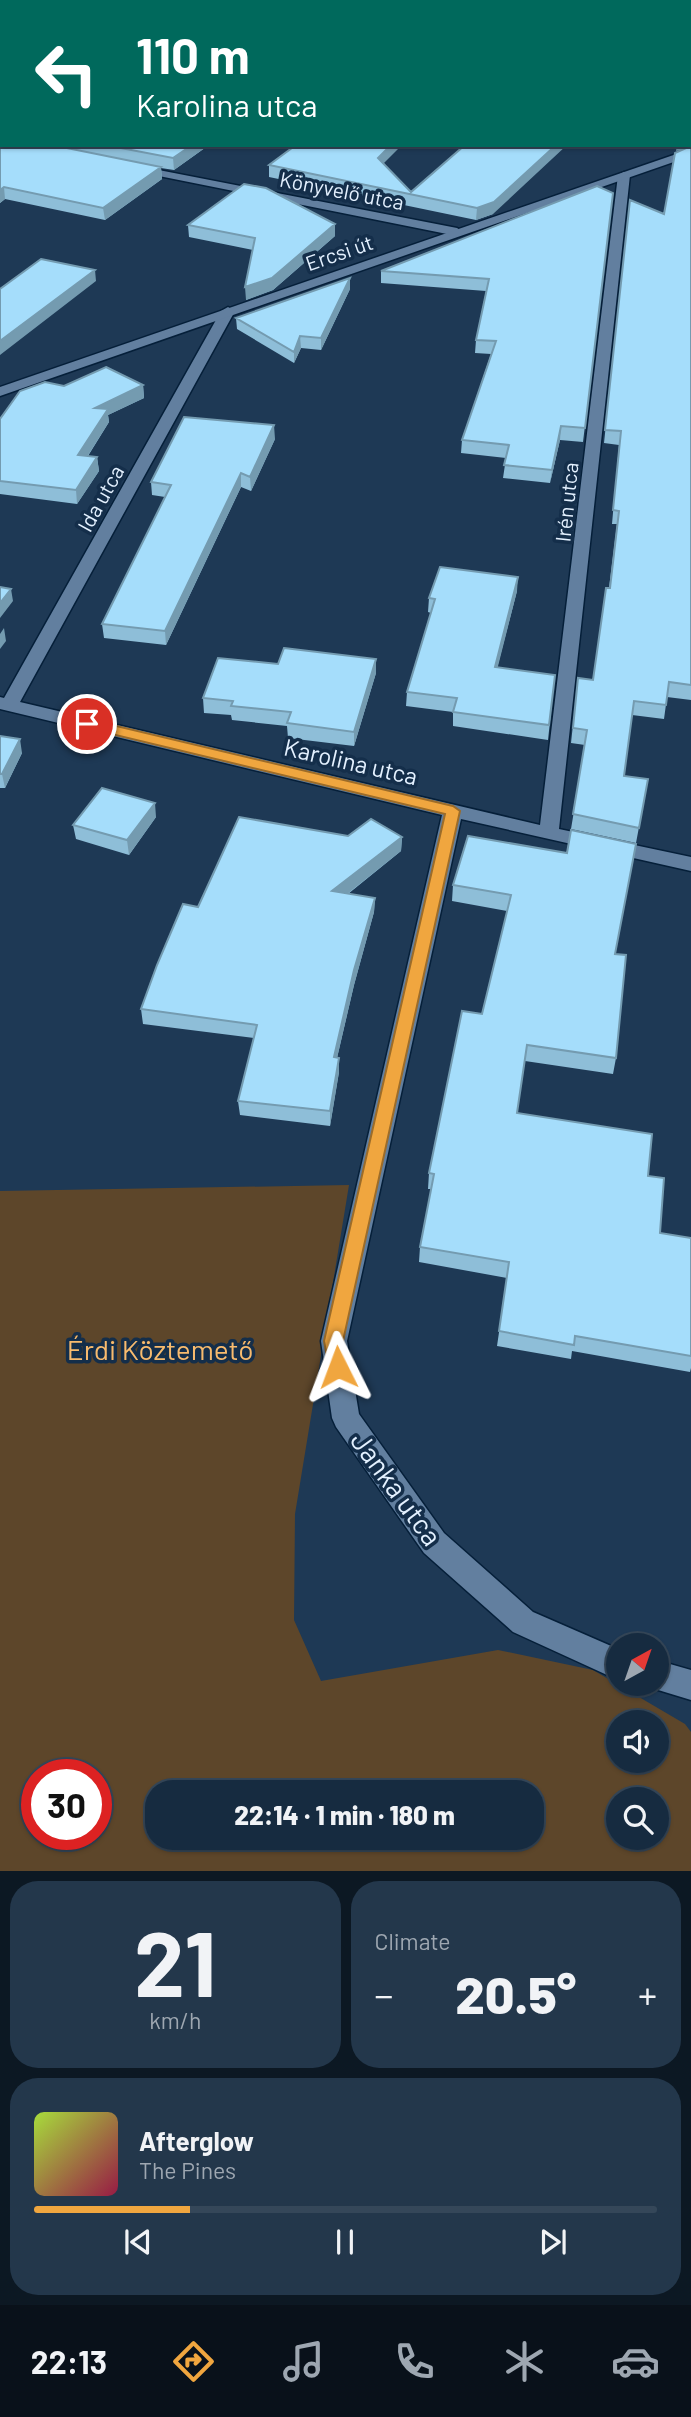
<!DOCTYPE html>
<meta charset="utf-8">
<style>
:root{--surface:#162b40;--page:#23374b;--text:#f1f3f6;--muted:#9ea7b1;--line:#354759;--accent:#f0a63f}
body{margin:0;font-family:Barlow,sans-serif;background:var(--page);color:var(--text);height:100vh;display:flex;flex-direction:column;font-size:26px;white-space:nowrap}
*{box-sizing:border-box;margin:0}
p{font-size:23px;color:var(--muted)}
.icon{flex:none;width:38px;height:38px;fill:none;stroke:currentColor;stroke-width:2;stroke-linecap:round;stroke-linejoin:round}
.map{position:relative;height:1871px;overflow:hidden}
.side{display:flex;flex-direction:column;gap:10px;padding:10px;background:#0c1823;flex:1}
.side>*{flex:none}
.guide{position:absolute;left:0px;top:0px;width:691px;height:147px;box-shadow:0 2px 5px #0004,0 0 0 2px var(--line);background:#00695c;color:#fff;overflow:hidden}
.needle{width:46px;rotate:40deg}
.controls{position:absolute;left:606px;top:1633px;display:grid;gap:14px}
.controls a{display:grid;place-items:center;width:63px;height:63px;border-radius:50%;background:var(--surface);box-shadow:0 2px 5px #0004,0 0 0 2px var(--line);font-size:35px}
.speed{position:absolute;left:21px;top:1759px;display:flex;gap:14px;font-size:35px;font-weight:700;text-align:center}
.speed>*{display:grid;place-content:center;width:91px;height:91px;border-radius:50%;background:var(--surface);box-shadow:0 2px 5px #0004,0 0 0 2px var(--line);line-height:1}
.speed .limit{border:10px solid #d22;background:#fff;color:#111}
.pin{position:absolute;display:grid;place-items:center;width:60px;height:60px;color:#fff;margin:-30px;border:4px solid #fff;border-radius:50%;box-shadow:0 2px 7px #0007}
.me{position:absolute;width:77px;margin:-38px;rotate:357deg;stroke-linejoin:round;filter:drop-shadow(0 0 5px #0008)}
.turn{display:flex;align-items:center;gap:24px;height:147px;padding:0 21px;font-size:32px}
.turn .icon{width:91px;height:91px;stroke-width:2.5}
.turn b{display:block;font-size:49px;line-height:60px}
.big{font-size:52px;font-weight:800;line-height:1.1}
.side .widget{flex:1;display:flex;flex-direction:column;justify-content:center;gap:10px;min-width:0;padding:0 24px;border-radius:28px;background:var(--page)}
.side .dial{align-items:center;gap:0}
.dial b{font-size:91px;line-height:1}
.song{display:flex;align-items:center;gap:21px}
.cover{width:84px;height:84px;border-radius:10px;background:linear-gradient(135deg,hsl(80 70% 55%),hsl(340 70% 35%))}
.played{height:7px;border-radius:4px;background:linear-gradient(90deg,var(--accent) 25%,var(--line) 25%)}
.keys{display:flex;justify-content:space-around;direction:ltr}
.heat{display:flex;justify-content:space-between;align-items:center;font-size:38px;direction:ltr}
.side .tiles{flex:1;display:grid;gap:10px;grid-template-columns:1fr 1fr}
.widget:last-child{grid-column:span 2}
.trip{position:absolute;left:145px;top:1780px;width:399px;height:70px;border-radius:28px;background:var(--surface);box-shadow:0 2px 5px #0004,0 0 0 2px var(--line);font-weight:800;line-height:70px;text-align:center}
.dock{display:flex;height:112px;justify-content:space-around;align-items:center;background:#09111a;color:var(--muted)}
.dock .icon{width:49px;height:49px}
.dock .current{color:var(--accent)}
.dock b{font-size:32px;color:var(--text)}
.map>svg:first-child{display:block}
</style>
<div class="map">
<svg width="691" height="1871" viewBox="0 0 691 1871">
<rect width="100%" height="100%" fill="#1e3955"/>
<!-- green -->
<path fill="#5d462a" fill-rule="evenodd" d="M349,1185L295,1514L294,1620L321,1681L498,1650L593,1670L685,1724L691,1732V1871H0V1191ZM618,1722H656V1760H618ZM37,1774H96V1834H37ZM158,1792H532V1838H158ZM618,1799H656V1838H618Z"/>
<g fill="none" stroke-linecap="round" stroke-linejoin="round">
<!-- street casing -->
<g stroke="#051f39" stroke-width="3">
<path id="street" d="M133,165L457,228L463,232L457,236L129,170L127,168Z
M624,172L630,175L559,829L691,857V871L461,819L347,1341L359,1414L444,1533L533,1612L618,1649V1680L513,1632L424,1553L336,1427L332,1418L321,1341L442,815L0,709V697L4,698L221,311L228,307L235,311L20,702L540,825L618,175Z
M656,1660L691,1670V1700L645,1686L644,1684H656Z"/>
</g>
<!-- secondary casing -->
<g stroke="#051f39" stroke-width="3">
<path id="secondary" d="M691,149V156L0,396V387Z"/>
</g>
<!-- street -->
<use href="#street" fill="#627f9f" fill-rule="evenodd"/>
<!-- secondary -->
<use href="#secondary" fill="#627f9f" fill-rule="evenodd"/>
</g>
<!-- wall -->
<path fill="#8ebed8" d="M0,0L2,2V145H209L174,170L161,168L162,179L105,220L5,199L0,203Z
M691,0V700L667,697L664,719L632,715L624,776L648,779L636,843L571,829L585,745L571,743L578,678L593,680L609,588L617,524H612L619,445L604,443L630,200L664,214L684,149L676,151L690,145V2Z
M465,145L493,214L476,220L269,177V165L384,164L411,192Z
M613,193L583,442L560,440L550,483L503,478L506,458L461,453L462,440L491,354L475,353L476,340L486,291L381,283V271Z
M188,225L335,236L273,290L246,300L253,250L189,237Z
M350,289L321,350L301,348L294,363L237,329L236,318Z
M143,385L144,398L108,415L109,422L88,456L97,457L99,471L77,504L0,494V419L64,386Z
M275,439L251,491L241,487L166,645L104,638L102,624L165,497L152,495L151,482Z
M517,591L497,668L555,675L548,740L453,726V712L406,706L407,692L431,613L428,612L429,598Z
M376,673L354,746L288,738L287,726L232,720L231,715L204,713L203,698Z
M0,736L22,753L5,788H0Z
M156,817L129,855L76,839L73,825Z
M348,836L402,837L401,851L348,894L375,898L374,912L354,985L337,1058L339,1072L330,1126L240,1115L238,1101L254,1038L143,1024L141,1009L198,907Z
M468,836L615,954L616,1058L613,1074L525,1061L517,1113L648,1176L660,1233L691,1238V1368L690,1372L572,1351L571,1359L497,1346L507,1278L419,1262L420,1247L431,1189H428L429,1173L482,1014L507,911L452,901L453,885Z"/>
<!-- shaded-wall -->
<path fill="#749bb0" d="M691,136V147L676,151L677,145H690V137Z
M192,145H209L174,170L173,158Z
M391,145H402L378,169V158Z
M556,145H567L493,214L476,220L477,208Z
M161,167L162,179L105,220L103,208Z
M4,187L5,199L0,203V190Z
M335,224V236L273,290L246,300L245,287Z
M95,270L96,281L0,355V341Z
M350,278V289L321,350V338Z
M300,336L301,348L294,363V352Z
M143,385L144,398L108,415L109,422L80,468L78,455L95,408Z
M274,425L275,439L251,491L250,477Z
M561,426L560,440L550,483L552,470Z
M97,457L99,471L77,504L76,490Z
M241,473V487L166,645L165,631Z
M518,577L517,591L494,682L495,667Z
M11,589L13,601L0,618V603Z
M4,628L6,641L0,649V634Z
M376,659V673L354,746V732Z
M20,739L22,753L5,788L2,774Z
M155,803L156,817L129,855L127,840Z
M402,837L401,851L332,906V891Z
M375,898L374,912L354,985L334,1071V1057L354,970Z
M339,1058V1072L330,1126V1111Z"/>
<!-- building -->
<path fill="#a5ddfb" stroke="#749bb0" stroke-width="2" d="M0,0H536L535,2H2V19H0Z
M644,0H691V122H690V125V2H642Z
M0,28H2V102L0,103Z
M2,106V145H52L161,167L103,208L4,187L0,190V112Z
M105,145H192L173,158Z
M296,145H391L378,158L411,192L465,145H556L494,202L477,208L269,165Z
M691,146V685L669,682L666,705L634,701L624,776L648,779L639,828L573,814L587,730L573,728L578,678L593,680L606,588H610L619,511L613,510L621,431L605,430L630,200L664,214L675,153Z
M244,184L266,188L335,224L272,278L245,287L255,238L188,225Z
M597,186L613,193L585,428L561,426L552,470L504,465L509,445L462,440L496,341L476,340L489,279L381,271Z
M41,259L95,270L0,341V289Z
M350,278L321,338L300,336L294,352L236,318Z
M106,367L143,385L95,408L108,409L78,455L97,457L76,490L0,481V419L20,391L45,382L64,386Z
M184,417L274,425L250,477L241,473L165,631L102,624L171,485L151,482Z
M440,567L518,577L495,667L555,675L549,725L453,712L457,698L407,692L435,599L429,598Z
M0,587L11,589L0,603Z
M284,648L376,659L354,732L287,723L291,712L231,706L233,701L203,698L218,658L278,664Z
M0,736L20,739L2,774H0Z
M102,788L155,803L127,840L73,825Z
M239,817L348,836L371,819L402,837L332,891L375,898L354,970L334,1057L339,1058L330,1111L238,1101L257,1025L141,1009L157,965L183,904L198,907Z
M571,830L636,844L615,954L626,955L616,1058L527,1045L517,1113L652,1134L648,1176L664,1178L660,1233L691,1238V1356L575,1336L574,1345L499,1331L509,1262L420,1247L434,1174L429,1173L462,1011L482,1014L511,895L453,885L468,836L567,853Z"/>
<!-- route -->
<path fill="#f0a63f" stroke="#9c6c29" stroke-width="2" d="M87,719L453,806L460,811L343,1341L348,1367L345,1373L338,1376L330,1373L324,1341L445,814L82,727V721Z"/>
<g text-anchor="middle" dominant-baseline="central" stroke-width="7" stroke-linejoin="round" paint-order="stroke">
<!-- far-street labels -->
<g font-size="21" fill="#e4f1ff" stroke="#142e4a">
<text transform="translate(342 190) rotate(11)">Könyvelő utca</text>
<text transform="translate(339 252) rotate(-19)">Ercsi út</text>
<text transform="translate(100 498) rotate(-61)">Ida utca</text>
<text transform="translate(566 502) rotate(-84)">Irén utca</text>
</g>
<!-- street labels -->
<g font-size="24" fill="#e4f1ff" stroke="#142e4a">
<text transform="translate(351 761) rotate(13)">Karolina utca</text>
</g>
<!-- near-park labels -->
<g font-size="28" fill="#f8bb6e" stroke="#142e4a">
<text x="160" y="1349">Érdi Köztemető</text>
</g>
<!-- near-street labels -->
<g font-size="28" fill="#e4f1ff" stroke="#142e4a">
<text transform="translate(397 1488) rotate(54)">Janka utca</text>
</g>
</g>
</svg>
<div class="controls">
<a><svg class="needle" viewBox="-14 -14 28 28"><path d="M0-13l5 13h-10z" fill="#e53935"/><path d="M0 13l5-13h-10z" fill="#9ea7b1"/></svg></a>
<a><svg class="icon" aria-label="sound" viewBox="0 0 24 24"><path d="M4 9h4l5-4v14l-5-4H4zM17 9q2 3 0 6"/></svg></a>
<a><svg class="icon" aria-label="search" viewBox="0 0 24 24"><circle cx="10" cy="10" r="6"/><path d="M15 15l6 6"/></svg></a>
</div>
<div class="speed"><div class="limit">30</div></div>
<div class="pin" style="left:87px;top:724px;background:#d93025"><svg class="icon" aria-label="arrive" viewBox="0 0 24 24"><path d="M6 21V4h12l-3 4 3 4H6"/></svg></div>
<svg class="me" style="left:338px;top:1367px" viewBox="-20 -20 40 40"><path d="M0-17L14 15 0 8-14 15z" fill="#f0a63f" stroke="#fff" stroke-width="4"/></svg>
<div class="trip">22:14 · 1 min · 180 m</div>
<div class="guide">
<div class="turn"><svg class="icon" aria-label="left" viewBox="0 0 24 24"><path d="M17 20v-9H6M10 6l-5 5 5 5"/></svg><div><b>110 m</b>Karolina utca</div></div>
</div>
</div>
<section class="side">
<div class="tiles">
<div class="widget dial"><b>21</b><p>km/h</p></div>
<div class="widget"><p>Climate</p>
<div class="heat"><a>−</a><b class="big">20.5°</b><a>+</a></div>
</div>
<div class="widget">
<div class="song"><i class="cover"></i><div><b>Afterglow</b><p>The Pines</p></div></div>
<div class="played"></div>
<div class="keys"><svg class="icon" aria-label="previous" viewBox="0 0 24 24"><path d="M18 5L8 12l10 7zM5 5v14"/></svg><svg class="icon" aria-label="pause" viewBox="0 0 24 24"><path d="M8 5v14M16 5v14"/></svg><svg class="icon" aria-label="next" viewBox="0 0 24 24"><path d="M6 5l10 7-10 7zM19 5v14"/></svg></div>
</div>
</div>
</section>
<nav class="dock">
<b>22:13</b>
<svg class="icon current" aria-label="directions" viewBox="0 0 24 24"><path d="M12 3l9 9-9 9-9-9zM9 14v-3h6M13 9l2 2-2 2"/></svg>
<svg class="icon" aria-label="music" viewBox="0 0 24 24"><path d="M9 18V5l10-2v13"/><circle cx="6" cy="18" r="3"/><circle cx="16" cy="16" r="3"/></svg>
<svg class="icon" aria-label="phone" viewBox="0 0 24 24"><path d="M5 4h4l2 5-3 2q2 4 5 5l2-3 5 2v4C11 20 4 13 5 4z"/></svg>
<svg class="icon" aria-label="climate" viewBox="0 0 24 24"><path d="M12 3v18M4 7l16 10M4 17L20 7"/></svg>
<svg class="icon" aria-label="car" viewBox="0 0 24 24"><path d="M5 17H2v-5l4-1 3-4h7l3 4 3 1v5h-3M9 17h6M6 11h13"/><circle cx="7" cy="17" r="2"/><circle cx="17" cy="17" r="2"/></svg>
</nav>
